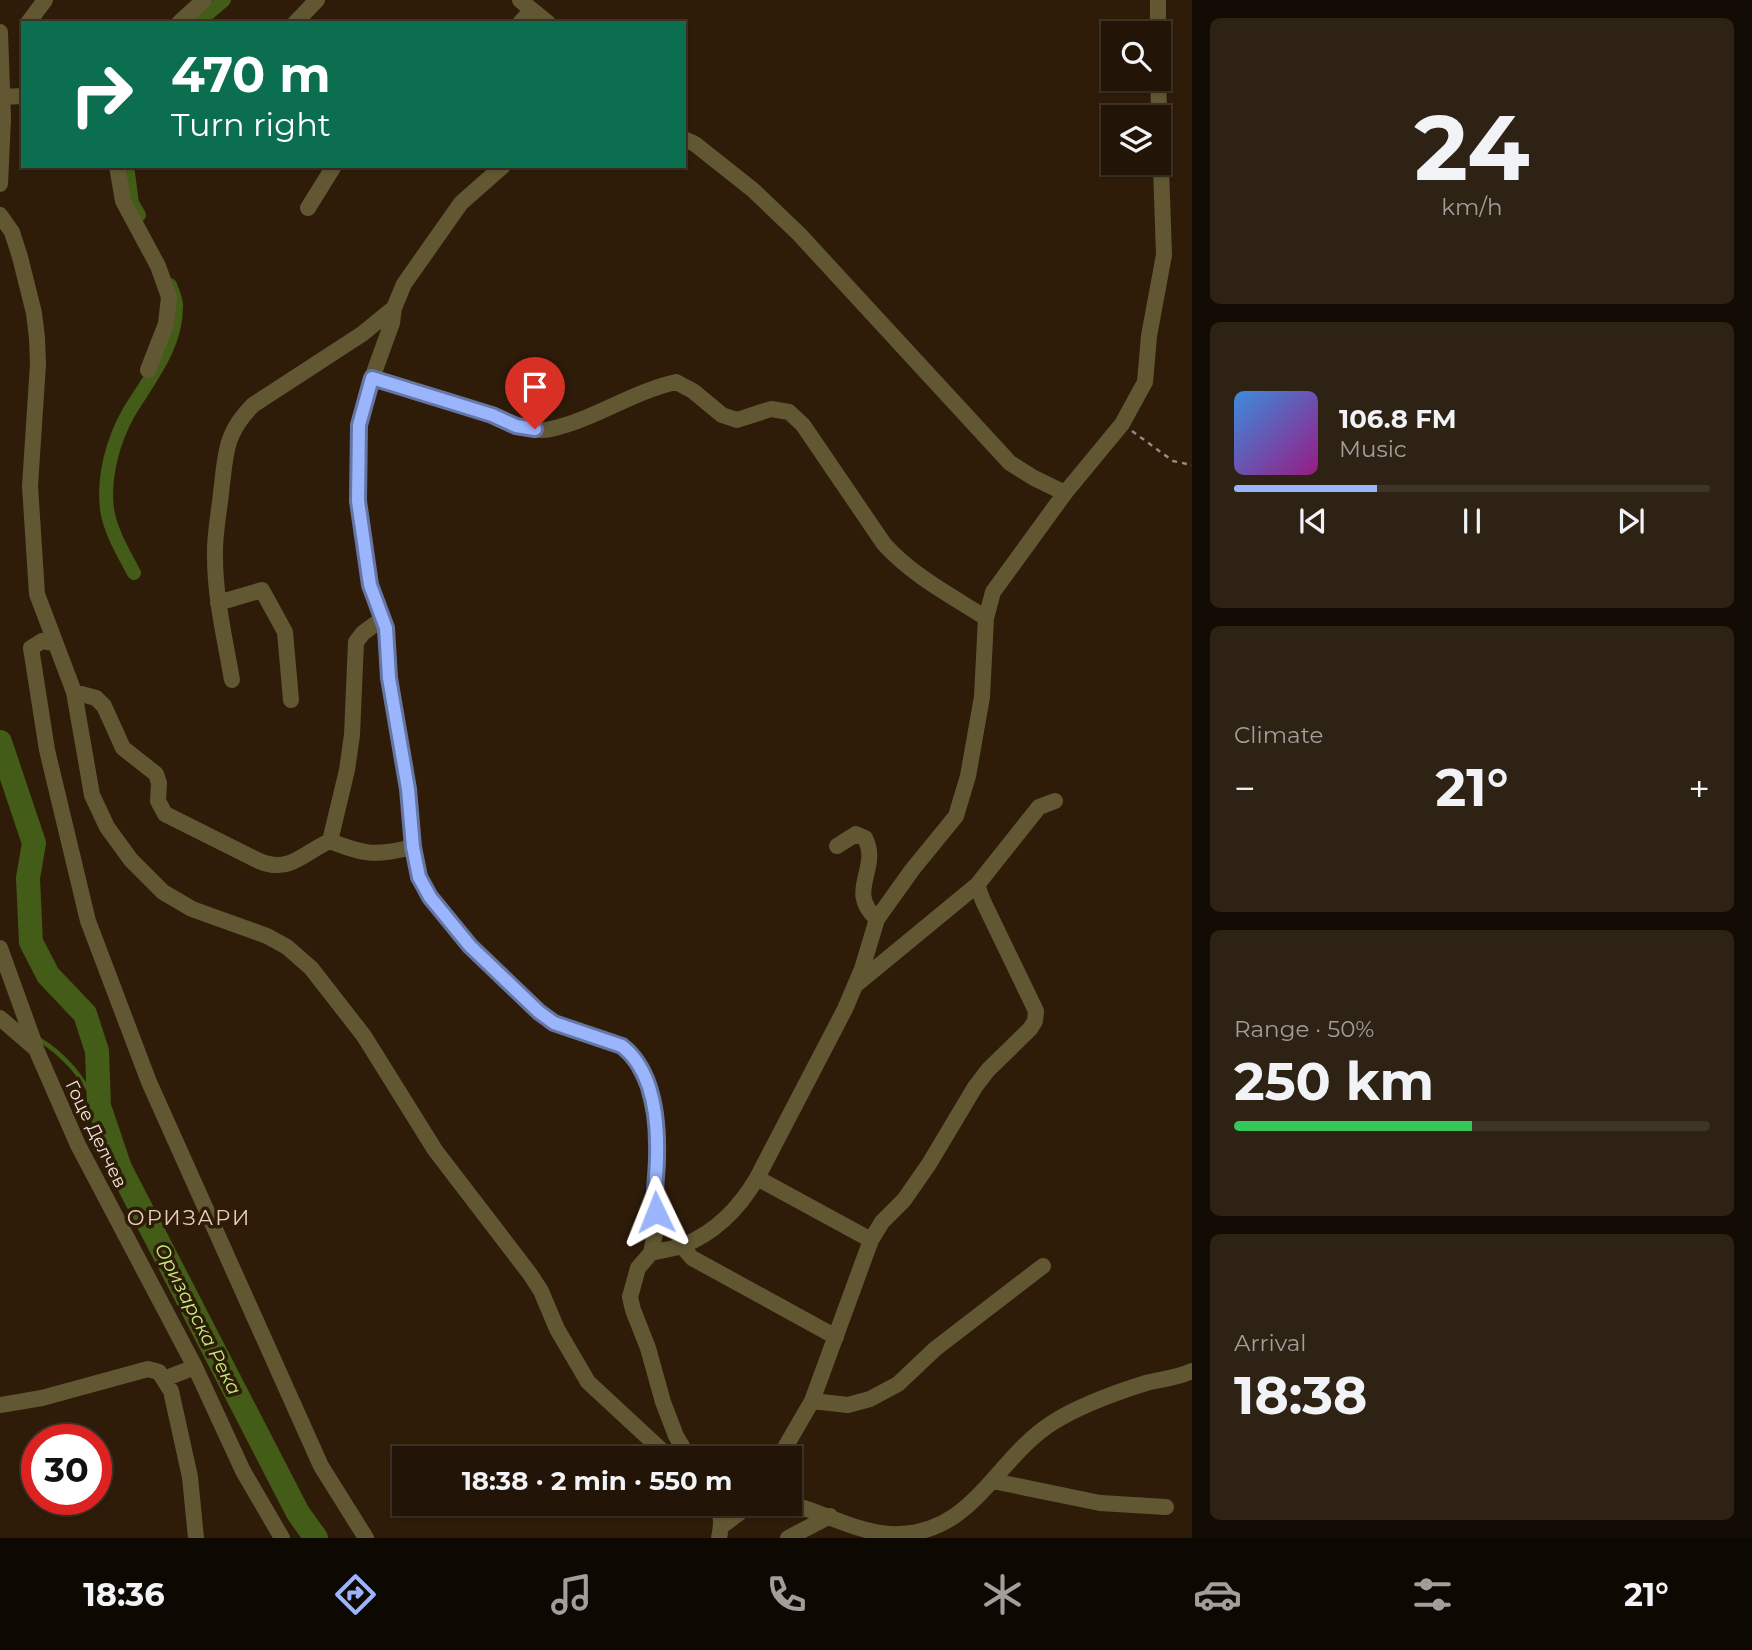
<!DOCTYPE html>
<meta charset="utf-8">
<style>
:root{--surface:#221507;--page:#2e2215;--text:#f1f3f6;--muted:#a29f9b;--line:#3f3428;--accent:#9bb5fd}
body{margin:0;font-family:Montserrat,sans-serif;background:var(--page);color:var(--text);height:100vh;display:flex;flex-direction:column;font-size:26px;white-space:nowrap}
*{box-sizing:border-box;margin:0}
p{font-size:23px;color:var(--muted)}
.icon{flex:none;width:38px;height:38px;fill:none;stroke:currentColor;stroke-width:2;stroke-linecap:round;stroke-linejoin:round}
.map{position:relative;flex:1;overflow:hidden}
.side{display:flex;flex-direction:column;gap:18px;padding:18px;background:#130c04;width:560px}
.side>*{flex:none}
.banner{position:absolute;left:21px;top:21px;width:665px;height:147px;border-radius:0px;box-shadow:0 2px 5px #0004,0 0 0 2px var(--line);background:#0b6e4f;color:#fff;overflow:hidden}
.tools{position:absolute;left:1101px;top:21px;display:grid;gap:14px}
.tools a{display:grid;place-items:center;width:70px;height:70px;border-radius:0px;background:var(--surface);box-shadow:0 2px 5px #0004,0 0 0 2px var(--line);font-size:35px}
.speed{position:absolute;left:21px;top:1424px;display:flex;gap:14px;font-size:35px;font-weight:700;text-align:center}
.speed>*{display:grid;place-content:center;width:91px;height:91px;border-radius:50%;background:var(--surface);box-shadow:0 2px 5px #0004,0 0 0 2px var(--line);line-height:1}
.speed .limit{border:10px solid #d22;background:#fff;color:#111}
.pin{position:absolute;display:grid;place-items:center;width:60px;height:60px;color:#fff;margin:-72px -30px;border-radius:50% 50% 50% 0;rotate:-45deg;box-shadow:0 0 7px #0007}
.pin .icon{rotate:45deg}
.me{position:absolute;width:77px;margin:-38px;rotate:358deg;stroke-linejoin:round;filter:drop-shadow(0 0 5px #0008)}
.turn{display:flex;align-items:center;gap:24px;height:147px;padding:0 35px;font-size:32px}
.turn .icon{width:91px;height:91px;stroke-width:2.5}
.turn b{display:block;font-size:49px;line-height:60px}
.big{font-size:52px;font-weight:700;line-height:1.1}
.side .tile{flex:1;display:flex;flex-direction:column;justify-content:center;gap:10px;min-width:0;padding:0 24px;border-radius:10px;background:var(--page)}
.side .dial{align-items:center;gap:0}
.dial b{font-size:91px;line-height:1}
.song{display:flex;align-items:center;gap:21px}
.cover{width:84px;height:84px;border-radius:10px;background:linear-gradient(135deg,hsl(210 70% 55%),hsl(310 70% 35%))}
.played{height:7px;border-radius:4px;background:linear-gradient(90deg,var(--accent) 30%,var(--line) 30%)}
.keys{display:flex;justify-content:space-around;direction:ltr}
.heat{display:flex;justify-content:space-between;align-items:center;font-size:38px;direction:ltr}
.charge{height:10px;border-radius:5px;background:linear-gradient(90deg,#34c759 50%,var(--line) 0)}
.trip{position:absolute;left:392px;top:1446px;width:410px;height:70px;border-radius:0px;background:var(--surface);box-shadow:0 2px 5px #0004,0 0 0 2px var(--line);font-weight:700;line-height:70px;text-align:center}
.tabs{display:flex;height:112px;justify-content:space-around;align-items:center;background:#0e0803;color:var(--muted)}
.tabs .icon{width:49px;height:49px}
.tabs .selected{color:var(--accent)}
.tabs b{font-size:32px;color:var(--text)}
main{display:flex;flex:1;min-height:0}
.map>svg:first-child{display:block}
</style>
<main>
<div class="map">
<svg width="1192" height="1538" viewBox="0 0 1192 1538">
<rect width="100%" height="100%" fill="#2e1c09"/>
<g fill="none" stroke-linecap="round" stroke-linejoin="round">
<!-- stream -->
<path stroke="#435c17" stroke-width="4.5" d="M37,1038C68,1057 80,1076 99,1106"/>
<!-- canal -->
<path stroke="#435c17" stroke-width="14" d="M197,23L224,0
M127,166L132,203L139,215
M134,573C124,554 110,531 107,509C103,477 113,440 129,412C149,379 177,346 176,305C176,299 172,291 170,285"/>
<!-- river -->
<path stroke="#435c17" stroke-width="24" d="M0,742L34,843L28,878L31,942L48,975L85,1014L97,1051L99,1106L120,1168L298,1513L316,1538"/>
<!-- path -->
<path stroke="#998a7b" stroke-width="2.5" stroke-dasharray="5 5" stroke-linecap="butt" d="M1132,431L1173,461L1192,465"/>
<!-- minor -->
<path stroke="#615833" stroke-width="16" d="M520,0L548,23
M28,23L45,0
M179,23L204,0
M295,23L317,0
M520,23L532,10
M0,32L3,119L0,184
M1158,33V0
M2,97L23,96
M684,139L695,144L753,190L799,234L1010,463L1034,478L1065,493
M117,166L123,201L158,266L169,297L166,324L148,370
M503,166L461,203L404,284L394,308L392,323L372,378L359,425L358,501L370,585L385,628L389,678L408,789L413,847L419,877L430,897L470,946L539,1012L554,1023L622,1046L630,1052L639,1067L648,1086L657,1126L658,1160L654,1198L656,1229L651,1253L638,1268L630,1297L633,1310L648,1348L663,1402L676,1436L689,1458
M308,208L334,166
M0,215L12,232L20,257L34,313L37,338L38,364L30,486L37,594L74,692L92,795L107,827L131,860L163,892L192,909L267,936L287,947L311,968L364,1036L435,1150L530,1274L541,1291L557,1329L588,1382L670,1458
M372,378C411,390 451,401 490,414C509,421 530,434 551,429C595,419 632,392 676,382L693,391L722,415L737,420L771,409L789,412L803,425L884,544C913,576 950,595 986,618
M218,603L262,590L285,632L291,700
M54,643L42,641L31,648L47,750L88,921L149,1082L321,1466L366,1538
M232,680C225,639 215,598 215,557C214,536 219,514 221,493C226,454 224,434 253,405L362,334L394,308
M74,692L96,698L104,706L123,748L156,774L159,783L158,801L165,814L259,861C290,874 303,853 330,841C365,855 376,856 413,847
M330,841L347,770L352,735L356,642L363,633L382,619
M837,846L856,834L865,838C881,869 845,891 877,919
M0,948L35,1045
M858,983L977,885L1039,807L1055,801
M0,1018L36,1049L78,1145L195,1367L243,1471L282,1538
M757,1178L871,1240
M682,1246L692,1258L836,1337
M651,1253C662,1250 674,1249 684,1245C716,1232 740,1207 757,1178L845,1009L862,969L877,919L912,870L956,816L968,776L982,697L986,618L993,592L1065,493L1122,424L1145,382L1149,336L1164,255L1158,79
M164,1379L195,1367
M812,1401L848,1405L870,1399L898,1384L935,1349L1043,1266
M0,1405L42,1398L148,1369L159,1372L171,1391L190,1477L196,1538
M779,1458L812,1401L871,1240L882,1222L904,1200L929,1164L975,1087L988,1070L1030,1029L1035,1021L1036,1011L983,901L977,885
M993,1481L1100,1503L1166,1507
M716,1503C722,1516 722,1524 719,1538
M787,1503C821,1511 855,1532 890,1534C972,1538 994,1460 1052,1423C1080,1405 1114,1393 1146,1383C1161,1379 1178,1378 1192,1371
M722,1526L747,1507L760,1503
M788,1538L830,1516"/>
</g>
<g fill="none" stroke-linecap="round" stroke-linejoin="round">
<!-- route casing -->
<g stroke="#6576a4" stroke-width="18">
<path id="route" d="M535,429L516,426L492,415L372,378L359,425L358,501L370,585L386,628L389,678L408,789L413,847L419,877L430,897L470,946L539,1012L554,1023L622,1046C654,1071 658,1120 657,1157C657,1176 653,1192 656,1212"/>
</g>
<!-- route -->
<use href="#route" stroke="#9bb5fd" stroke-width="12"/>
</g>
<g text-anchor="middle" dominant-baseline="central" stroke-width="7" stroke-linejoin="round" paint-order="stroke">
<!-- street labels -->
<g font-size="18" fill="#f3e6db" stroke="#2e1c09">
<text transform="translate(96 1134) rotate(64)">Гоце Делчев</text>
</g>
<!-- water labels -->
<g font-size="19" font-style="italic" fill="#c3f17d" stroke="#2e1c09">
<text transform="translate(198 1319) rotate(63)">Оризарска Река</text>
</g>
<!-- quarter labels -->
<g font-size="21" letter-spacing="2" fill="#e8cfb9" stroke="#2e1c09">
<text x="189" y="1217">ОРИЗАРИ</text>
</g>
</g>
</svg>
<div class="tools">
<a><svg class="icon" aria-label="search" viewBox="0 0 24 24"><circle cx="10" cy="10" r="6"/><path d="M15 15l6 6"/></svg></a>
<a><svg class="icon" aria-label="layers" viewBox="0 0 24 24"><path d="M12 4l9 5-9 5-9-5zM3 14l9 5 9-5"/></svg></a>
</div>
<div class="speed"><div class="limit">30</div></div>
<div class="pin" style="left:535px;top:429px;background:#d93025"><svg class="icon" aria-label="arrive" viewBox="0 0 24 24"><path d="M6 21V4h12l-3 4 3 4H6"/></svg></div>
<svg class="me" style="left:656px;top:1212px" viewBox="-20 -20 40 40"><path d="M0-17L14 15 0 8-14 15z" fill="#9bb5fd" stroke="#fff" stroke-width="4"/></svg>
<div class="trip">18:38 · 2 min · 550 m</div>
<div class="banner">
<div class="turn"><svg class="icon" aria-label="right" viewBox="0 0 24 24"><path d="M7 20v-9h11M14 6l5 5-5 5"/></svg><div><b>470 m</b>Turn right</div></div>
</div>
</div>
<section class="side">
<div class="tile dial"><b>24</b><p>km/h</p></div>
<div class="tile">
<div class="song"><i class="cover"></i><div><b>106.8 FM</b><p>Music</p></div></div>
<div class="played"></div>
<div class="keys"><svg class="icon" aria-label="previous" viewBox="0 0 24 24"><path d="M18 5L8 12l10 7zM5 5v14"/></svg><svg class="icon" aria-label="pause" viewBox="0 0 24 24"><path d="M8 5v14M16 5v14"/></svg><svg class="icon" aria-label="next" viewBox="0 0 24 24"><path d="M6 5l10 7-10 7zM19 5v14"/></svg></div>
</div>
<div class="tile"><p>Climate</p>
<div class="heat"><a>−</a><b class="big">21°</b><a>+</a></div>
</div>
<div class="tile"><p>Range · 50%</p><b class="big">250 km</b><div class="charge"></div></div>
<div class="tile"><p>Arrival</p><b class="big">18:38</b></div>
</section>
</main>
<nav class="tabs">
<b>18:36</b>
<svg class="icon selected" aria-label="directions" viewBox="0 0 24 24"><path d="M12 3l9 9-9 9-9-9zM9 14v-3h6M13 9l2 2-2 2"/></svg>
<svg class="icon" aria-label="music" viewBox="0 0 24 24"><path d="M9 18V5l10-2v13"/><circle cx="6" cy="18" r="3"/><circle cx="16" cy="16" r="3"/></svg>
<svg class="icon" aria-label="phone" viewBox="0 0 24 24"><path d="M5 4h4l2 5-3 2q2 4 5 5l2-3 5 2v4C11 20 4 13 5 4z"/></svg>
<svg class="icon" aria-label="climate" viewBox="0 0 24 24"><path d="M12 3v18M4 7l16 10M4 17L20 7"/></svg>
<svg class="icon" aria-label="car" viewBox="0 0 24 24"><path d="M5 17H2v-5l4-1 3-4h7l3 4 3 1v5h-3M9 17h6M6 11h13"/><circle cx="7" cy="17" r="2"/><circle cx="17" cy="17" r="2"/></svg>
<svg class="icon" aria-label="filters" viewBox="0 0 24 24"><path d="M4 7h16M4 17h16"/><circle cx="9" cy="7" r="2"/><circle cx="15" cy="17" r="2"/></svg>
<b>21°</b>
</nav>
